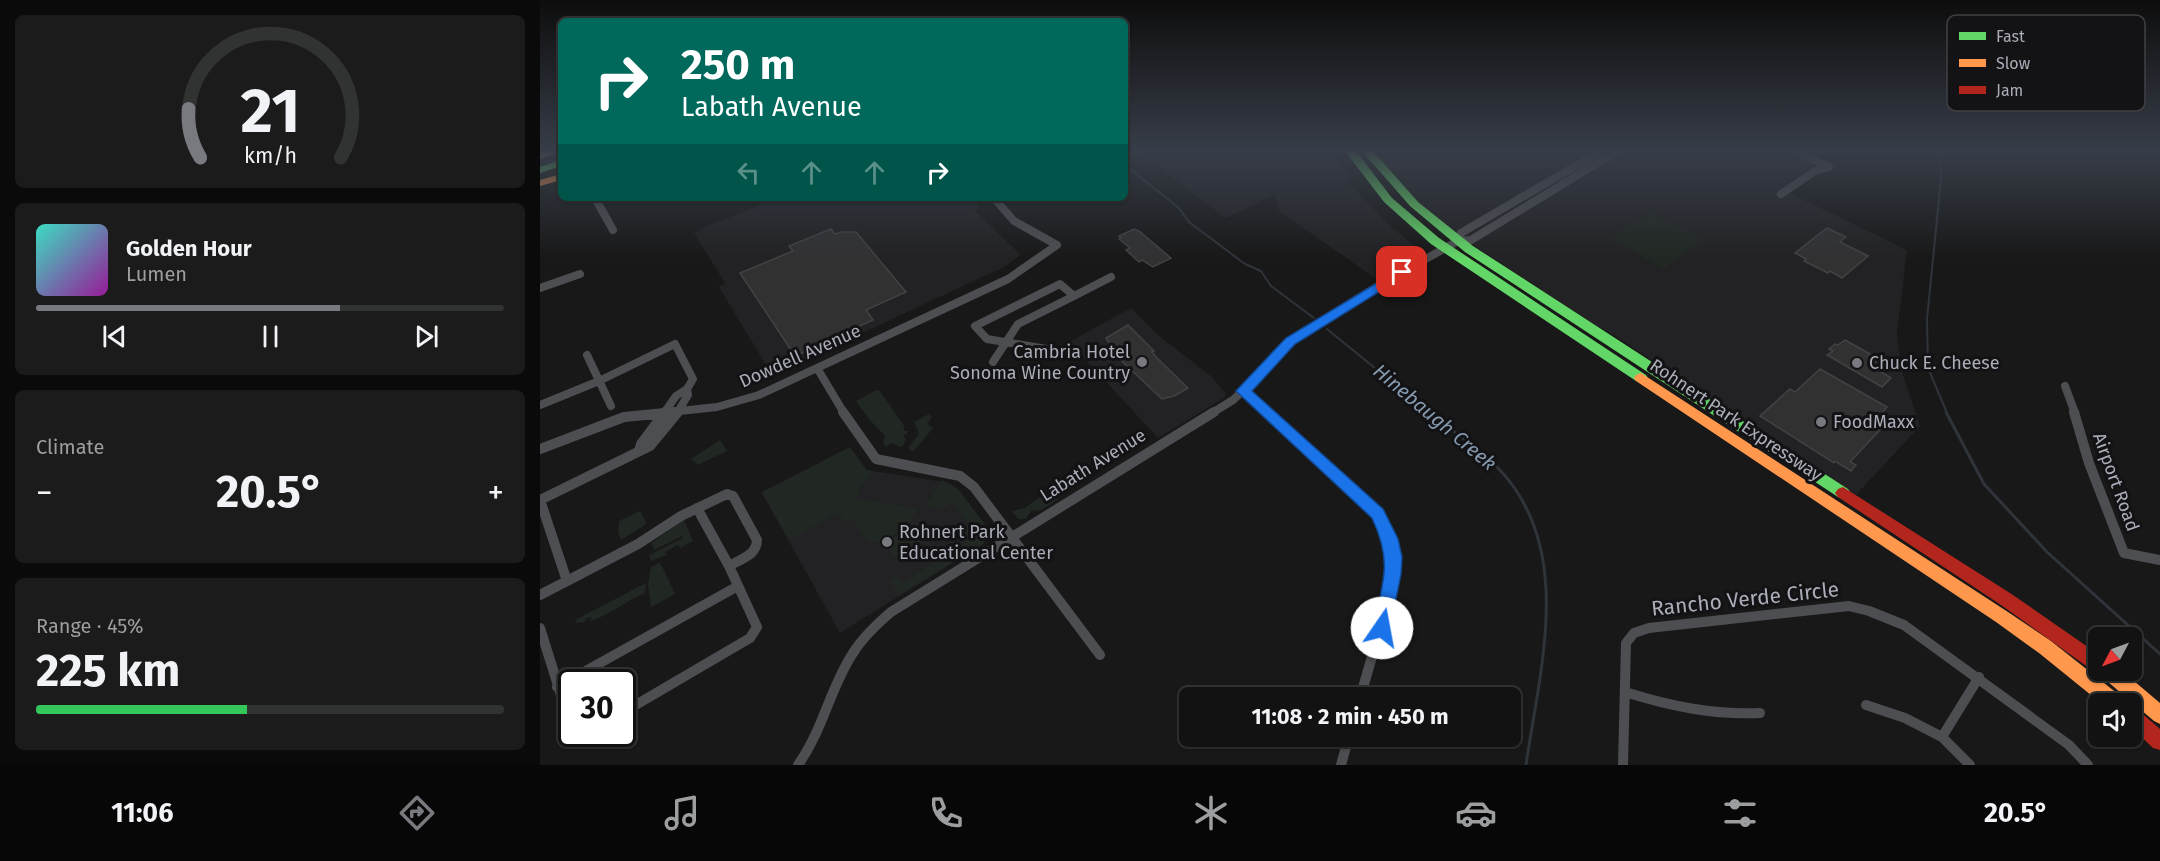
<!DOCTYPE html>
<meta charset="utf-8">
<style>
:root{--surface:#121212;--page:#1b1b1b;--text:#f1f3f6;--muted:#9c9e9f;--line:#313232;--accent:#787a80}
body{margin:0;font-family:"Fira Sans",sans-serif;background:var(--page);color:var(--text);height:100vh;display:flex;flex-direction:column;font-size:22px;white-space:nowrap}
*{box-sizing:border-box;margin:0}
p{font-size:20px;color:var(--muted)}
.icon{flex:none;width:33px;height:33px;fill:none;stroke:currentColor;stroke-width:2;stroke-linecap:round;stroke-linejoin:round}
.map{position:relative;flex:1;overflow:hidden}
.sheet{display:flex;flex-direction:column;gap:15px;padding:15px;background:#0a0a0a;width:540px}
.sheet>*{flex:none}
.banner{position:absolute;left:18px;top:18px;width:570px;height:183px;border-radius:9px;box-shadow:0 2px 4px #0004,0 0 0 2px var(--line);background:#00695c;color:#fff;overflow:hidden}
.needle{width:39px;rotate:229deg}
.buttons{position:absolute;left:1548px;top:627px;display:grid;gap:12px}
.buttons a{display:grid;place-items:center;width:54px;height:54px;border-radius:9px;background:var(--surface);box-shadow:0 2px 4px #0004,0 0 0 2px var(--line);font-size:30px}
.speed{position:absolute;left:18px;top:669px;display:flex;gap:12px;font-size:30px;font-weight:700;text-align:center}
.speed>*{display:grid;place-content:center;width:78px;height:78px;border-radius:50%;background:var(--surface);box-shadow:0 2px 4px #0004,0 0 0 2px var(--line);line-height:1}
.speed .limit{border:3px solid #111;border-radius:9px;background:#fff;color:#111}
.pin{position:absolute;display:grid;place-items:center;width:51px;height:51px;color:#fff;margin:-26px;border-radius:12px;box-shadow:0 3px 9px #0006}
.me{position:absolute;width:66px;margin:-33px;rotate:12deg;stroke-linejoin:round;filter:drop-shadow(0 0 4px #0008)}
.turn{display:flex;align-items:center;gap:21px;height:126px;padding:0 24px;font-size:27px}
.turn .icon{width:78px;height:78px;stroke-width:2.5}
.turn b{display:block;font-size:42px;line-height:51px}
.lanes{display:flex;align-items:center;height:57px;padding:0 24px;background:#0003;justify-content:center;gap:30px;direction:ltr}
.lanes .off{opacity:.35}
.big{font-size:45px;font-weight:700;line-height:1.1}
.sheet .tile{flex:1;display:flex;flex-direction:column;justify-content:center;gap:9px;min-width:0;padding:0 21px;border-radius:9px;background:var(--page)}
.sheet .dial{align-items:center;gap:0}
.dial svg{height:156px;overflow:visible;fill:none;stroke:var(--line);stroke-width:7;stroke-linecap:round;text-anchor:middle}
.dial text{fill:var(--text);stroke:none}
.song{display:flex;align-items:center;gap:18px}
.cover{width:72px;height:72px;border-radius:9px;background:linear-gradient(135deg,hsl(170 70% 55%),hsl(300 70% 35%))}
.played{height:6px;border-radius:3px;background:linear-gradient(90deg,var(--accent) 65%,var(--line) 65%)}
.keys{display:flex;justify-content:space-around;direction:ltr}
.heat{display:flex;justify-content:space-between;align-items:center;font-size:33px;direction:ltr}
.charge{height:9px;border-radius:4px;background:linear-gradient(90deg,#34c759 45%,var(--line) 0)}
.trip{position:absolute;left:639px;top:687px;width:342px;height:60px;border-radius:9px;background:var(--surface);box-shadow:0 2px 4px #0004,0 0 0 2px var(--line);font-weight:700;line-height:60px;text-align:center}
.menu{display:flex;height:96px;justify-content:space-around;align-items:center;background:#070707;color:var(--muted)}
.menu .icon{width:42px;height:42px}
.menu .on{color:var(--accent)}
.menu b{font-size:27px;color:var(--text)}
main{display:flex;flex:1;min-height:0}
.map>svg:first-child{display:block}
</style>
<main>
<section class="sheet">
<div class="tile dial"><svg viewBox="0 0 100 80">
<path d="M14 69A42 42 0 1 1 86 69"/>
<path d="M14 69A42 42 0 0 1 8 44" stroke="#787a80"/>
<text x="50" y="56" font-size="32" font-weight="700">21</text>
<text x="50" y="72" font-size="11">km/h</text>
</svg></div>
<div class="tile">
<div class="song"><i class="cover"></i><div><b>Golden Hour</b><p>Lumen</p></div></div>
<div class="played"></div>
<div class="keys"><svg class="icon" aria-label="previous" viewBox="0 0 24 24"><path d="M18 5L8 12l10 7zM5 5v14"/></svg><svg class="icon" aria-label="pause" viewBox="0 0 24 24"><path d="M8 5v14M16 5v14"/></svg><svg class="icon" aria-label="next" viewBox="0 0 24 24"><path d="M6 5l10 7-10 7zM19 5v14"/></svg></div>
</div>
<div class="tile"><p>Climate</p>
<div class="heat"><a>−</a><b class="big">20.5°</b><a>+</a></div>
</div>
<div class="tile"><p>Range · 45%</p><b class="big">225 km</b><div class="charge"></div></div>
</section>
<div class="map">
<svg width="1620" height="765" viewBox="0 0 1620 765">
<rect width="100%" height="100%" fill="#181818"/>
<!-- built -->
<path fill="#222224" d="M590,151H727L735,157L750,151H787L791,158H797L809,178L806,180L850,226L875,246L877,253L835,278L739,211L735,194L686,218L608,159L603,161Z
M833,151H1248L1270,162L1273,165L1241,189L1367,250L1357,333L1361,369L1380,426L1316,495L1219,428L1184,409L1077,337L1043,318L896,220L885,211Z
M239,198H436L439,208L435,211L481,255L464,267L232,375L179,287L185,283L154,233L163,230L162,228Z
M591,308L620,337L671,376L686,394L684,398L618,438L529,342Z
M310,447L327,470L410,483L418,489L450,531L443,544L300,633L222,493Z"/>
<!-- green -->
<path fill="#212722" d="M1111,212L1163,240L1123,269L1071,238Z
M336,390L340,391L364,426V431H368L367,434L363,435L366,439L362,447L350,443L347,447L343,444L345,435C333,425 325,414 316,401Z
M389,414L392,417L387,424L393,428L374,451H371L369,447L379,434L374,422Z
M180,440L187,451L158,465L151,459Z
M310,447L326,470H330L331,475L317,491L320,492L316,499L378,508L368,527L341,542H327L313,520L305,523L298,513L249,540L222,492Z
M402,480L418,489L450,531L443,544L359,595L350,580L357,576L363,582L424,544L416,532L428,524L413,503L398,511L396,508L385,506Z
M517,493V500L501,510L491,511L486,519H478L472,511L485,508L502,495L509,498Z
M100,511L106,522L105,525L81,540L78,532L79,521Z
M144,520L153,541L140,548L138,545L125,552L127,555L111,561L109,555L143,538L142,536L114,550L111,543Z
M381,522L391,536L354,557L345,543Z
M120,562L135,594L111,607L108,585L111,567Z
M106,583L105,593C86,601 70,615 50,621L52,617L46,618L45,622L36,623L35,620Z"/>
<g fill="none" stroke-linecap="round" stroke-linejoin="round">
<!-- stream-far1 -->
<path stroke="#2f343b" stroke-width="2" d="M1403,151L1400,159L1401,179L1387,319L1388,368L1407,413
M585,165L639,208L649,222L705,264L721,271L731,286L774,318
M787,329L890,413"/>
<!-- stream -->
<path stroke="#2f343b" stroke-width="3" d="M888,412C911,430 939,448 959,469C1035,549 1000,668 986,765
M1406,412L1444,484L1507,552L1620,654"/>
</g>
<!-- building -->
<path fill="#313132" stroke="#414244" stroke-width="1.5" d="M1287,228L1306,237L1300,242L1328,256L1302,278L1290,271L1288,273L1264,261L1266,259L1255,253Z
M291,229L295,234L302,232H316L366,292L326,310L333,320L255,356L200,273L253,251L249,246Z
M594,229L599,231L631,258L613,267L602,260L599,262L586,250L590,248L579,239L581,238L579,236Z
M588,325L614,351L612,352L617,358L648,388L634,396L622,399L568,348L571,346L566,338Z
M1305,340L1339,359L1331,366L1351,378L1342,387L1287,355L1293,351L1289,349L1295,344L1298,345Z
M1280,369L1347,407L1331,425L1340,430L1310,462L1316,465L1311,471L1295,461L1294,463L1220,416L1250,389L1255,392Z"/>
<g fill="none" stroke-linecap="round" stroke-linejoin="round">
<!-- street-far1 -->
<path stroke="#4d4e51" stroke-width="8" d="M1241,194L1275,171L1289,167L1255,151
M55,198L73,230
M918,241L921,233L1061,151
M0,288L40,274
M518,351L447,339L435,326L520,284L534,296L571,277
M47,355L71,406
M453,362L478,324L534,296
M277,368L304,413
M1525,386L1535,413
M703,391L727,413
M0,405L59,381L135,344L153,379L147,389L136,396L124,413
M121,413L177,407L219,395L468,279L517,245L474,221L454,198
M137,413L148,395L147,389
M672,413L693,400L718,377L750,341L846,281L918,241L931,240L1077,151"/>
<!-- street -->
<path stroke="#4d4e51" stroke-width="10" d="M303,412L336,459L420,476L434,487L560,655
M726,412L828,504L843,526L851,549L852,573L849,598L820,698
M1534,412L1549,463L1584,553L1620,560
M0,449L84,417L135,412
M99,451L101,444L125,412
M157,508L189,566
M0,595L27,581
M0,628L32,730
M17,687L198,586
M1085,692C1130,706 1172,715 1220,713
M1326,705L1365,718L1402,737L1439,677
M82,713L210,638L217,627L189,566C201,559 217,555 217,540L193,496L187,494L141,516L98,544L27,581L0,500L110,446L138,412
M37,734H47
M1402,737L1430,765
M258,765C283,730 290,688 313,653C323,637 337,624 351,612L674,412
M801,765L809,736
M1083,765L1086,643L1094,633L1109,628L1309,606L1329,611L1364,625L1529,745L1548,765"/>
<!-- fast -->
<path fill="#63d668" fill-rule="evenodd" d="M805,151H816L852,198L899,238L1106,375L1108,378L1106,381H1096L891,244L844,202Z
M822,151H833L878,202L933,246L1308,489L1311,493L1308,497L1303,499L1298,497L925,252L870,206Z
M21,160V166L0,173V167Z"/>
<!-- slow -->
<path fill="#ff974d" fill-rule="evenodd" d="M17,151L16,153L0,159V152Z
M21,174V180L0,186V180Z
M1101,373L1468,612L1511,641L1583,698L1586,704H1562L1499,653L1456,622L1096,381L1094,378L1096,375Z
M1558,669L1581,670L1620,703V724L1614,721L1561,676Z"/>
<!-- jam -->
<path fill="#b3261e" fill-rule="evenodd" d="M1303,487L1473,595L1558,654V670H1562L1558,672L1552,670L1461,605L1298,497L1295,493L1298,489Z
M1592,707L1598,710L1620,729V750L1613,748L1592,728Z"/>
</g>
<!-- sky -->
<linearGradient id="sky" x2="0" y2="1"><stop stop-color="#0d0d0d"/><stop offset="0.58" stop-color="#373d48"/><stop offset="1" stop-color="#373d48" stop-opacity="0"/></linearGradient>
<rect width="1620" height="259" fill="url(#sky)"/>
<!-- route -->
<path fill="#1a73e8" stroke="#114b97" stroke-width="1.5" d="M862,268L868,272L866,275L755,344L712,391L843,509L858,539L862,557L861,574L850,628L848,634L842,636L836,634L833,628C843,583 853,562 832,518L696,391L746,338Z"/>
<!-- markers -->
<g fill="#787a80" stroke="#131214" stroke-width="2">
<circle cx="602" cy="362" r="6"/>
<circle cx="1317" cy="363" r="6"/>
<circle cx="1281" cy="422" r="6"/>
<circle cx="347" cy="542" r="6"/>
</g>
<g text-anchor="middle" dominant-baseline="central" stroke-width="6" stroke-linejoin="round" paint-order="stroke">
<!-- poi labels -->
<g font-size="18" fill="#abaeb8" stroke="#131214" text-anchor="start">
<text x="590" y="352" text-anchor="end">Cambria Hotel<tspan x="590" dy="21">Sonoma Wine Country</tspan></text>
<text x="1329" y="363">Chuck E. Cheese</text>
<text x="1293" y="422">FoodMaxx</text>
<text x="359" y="532">Rohnert Park<tspan x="359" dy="21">Educational Center</tspan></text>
</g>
<!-- street labels -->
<g font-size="18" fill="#abaeb8" stroke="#131214">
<text transform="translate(260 356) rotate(-24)">Dowdell Avenue</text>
<text transform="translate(1196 420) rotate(34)">Rohnert Park Expressway</text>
<text transform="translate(553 465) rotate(-32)">Labath Avenue</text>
<text transform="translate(1576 482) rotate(70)">Airport Road</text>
</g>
<!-- water labels -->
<g font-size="20" font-style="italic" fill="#8599af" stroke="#131214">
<text transform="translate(895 417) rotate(40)">Hinebaugh Creek</text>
</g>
<!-- near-street labels -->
<g font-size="21" fill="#abaeb8" stroke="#131214">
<text transform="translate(1205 599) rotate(-6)">Rancho Verde Circle</text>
</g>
</g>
<!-- legend -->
<rect x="1407" y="15" width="198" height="96" rx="9" fill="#131214" stroke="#414145" stroke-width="1.5"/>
<rect x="1419" y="32" width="27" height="8" fill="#63d668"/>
<rect x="1419" y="59" width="27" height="8" fill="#ff974d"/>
<rect x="1419" y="86" width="27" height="8" fill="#b3261e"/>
<g font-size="16" fill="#abaeb8">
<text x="1456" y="42">Fast</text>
<text x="1456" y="69">Slow</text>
<text x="1456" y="96">Jam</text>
</g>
</svg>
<div class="buttons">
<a><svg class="needle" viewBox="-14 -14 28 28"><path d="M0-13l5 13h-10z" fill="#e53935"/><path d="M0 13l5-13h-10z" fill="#9c9e9f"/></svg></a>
<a><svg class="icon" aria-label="sound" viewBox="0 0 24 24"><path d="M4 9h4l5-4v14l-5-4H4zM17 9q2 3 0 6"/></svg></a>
</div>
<div class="speed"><div class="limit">30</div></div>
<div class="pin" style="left:862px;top:272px;background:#d93025"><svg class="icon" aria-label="arrive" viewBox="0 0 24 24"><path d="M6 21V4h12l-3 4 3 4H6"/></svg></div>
<svg class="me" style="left:842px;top:628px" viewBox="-20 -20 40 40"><circle r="19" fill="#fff"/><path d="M0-13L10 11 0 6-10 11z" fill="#1a73e8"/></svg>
<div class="trip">11:08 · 2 min · 450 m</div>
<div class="banner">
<div class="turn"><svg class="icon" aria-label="right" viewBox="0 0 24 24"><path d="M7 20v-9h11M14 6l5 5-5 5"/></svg><div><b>250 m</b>Labath Avenue</div></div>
<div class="lanes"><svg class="icon off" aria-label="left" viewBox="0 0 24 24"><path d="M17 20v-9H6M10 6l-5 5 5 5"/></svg><svg class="icon off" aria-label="ahead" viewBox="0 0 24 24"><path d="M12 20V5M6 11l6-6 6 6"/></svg><svg class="icon off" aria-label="ahead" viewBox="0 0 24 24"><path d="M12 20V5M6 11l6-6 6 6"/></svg><svg class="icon" aria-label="right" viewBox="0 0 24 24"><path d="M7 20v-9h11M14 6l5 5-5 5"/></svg></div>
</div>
</div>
</main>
<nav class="menu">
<b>11:06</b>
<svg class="icon on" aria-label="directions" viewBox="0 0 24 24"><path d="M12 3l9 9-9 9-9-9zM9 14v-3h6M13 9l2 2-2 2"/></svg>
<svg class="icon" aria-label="music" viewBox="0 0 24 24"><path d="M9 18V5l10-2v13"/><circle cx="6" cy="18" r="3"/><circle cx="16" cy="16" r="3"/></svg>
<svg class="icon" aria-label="phone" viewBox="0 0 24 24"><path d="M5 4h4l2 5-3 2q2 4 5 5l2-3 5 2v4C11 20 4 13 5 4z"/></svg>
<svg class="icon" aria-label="climate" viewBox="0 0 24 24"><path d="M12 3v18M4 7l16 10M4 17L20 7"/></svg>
<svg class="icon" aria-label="car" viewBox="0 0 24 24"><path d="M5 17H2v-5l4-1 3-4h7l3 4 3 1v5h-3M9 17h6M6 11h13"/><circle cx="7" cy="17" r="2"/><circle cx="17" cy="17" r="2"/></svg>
<svg class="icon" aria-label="filters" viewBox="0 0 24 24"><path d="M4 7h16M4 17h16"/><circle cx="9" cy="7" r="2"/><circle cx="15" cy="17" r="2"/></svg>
<b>20.5°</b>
</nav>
